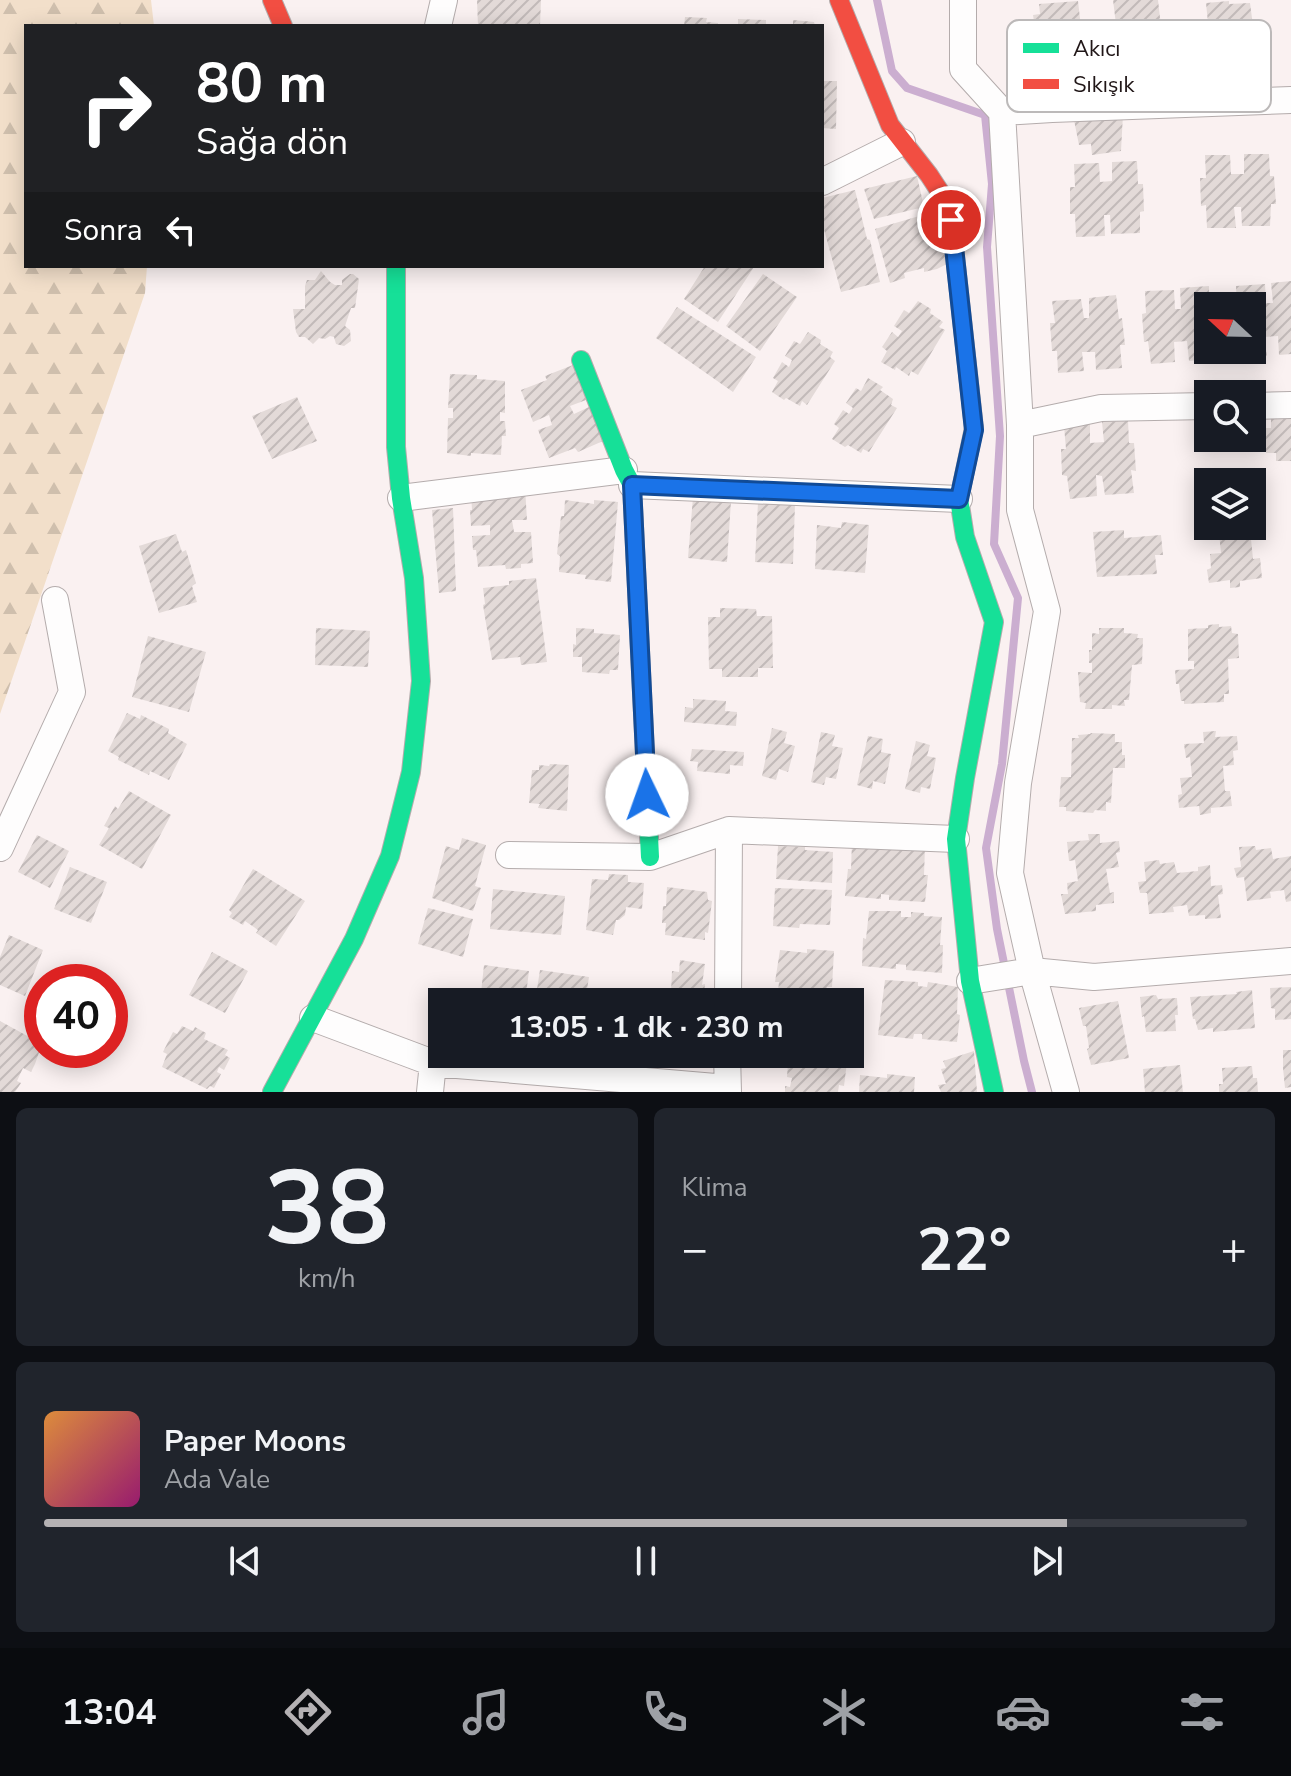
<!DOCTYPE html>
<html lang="tr">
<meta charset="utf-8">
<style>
:root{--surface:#171b24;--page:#20242c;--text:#f1f3f6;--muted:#9ea1a6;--line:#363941;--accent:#b5b2b4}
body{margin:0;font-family:"Nunito Sans",sans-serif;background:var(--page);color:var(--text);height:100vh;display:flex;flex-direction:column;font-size:30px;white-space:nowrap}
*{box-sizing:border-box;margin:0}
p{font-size:26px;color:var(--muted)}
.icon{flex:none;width:44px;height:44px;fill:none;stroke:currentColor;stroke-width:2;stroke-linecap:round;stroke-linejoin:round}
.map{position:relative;height:1092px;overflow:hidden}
.side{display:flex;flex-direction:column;gap:16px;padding:16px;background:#0d0f14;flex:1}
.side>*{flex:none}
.top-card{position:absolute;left:24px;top:24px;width:800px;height:244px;border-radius:0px;box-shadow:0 4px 20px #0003;background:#202124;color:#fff;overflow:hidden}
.needle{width:52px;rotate:292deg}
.buttons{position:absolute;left:1194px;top:292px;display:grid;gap:16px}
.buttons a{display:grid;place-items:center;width:72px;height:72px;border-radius:0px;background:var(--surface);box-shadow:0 4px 20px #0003;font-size:40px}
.speed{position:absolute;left:24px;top:964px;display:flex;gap:16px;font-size:40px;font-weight:700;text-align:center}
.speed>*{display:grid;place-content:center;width:104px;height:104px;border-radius:50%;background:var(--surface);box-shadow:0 4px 20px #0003;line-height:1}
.speed .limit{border:12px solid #d22;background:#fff;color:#111}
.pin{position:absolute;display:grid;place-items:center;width:68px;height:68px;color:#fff;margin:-34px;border:4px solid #fff;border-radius:50%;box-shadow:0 2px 8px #0007}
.me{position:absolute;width:88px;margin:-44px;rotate:357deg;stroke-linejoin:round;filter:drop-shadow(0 0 6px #0008)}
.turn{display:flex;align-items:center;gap:28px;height:168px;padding:0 40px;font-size:36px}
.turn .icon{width:104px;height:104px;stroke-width:2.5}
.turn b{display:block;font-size:56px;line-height:68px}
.then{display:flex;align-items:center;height:76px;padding:0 40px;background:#0003;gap:16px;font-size:30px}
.big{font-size:60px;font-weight:700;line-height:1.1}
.side .tile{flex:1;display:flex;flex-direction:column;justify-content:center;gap:12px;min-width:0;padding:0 28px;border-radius:12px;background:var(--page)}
.side .dial{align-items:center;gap:0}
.dial b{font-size:104px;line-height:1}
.song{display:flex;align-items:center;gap:24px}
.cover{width:96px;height:96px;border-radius:12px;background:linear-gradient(135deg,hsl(30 70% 55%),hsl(320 70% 35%))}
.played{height:8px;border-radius:4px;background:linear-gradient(90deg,var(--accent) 85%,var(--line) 85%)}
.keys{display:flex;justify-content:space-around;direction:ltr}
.heat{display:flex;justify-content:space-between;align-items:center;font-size:44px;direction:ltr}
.side .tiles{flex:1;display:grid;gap:16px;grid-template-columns:1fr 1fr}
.tile:last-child{grid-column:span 2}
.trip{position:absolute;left:428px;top:988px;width:436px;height:80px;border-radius:0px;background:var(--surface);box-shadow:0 4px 20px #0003;font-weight:700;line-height:80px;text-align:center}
.dock{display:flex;height:128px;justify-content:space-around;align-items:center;background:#090b0e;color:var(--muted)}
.dock .icon{width:56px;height:56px}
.dock .current{color:var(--accent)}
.dock b{font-size:36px;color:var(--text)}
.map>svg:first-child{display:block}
</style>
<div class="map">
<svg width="1291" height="1092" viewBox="0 0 1291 1092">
<defs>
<pattern id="forest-firs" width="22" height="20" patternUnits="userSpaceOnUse" patternTransform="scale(2)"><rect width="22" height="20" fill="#f2dfca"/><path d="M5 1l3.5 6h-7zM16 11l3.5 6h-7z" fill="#cfbfad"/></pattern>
<pattern id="building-hatch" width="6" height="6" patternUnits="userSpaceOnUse" patternTransform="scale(2)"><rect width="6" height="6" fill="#e3dad8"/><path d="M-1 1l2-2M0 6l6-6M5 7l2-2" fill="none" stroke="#c2bab9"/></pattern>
</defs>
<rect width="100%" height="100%" fill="#faf1f1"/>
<!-- forest -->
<path fill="url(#forest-firs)" d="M0,0H151L154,26H26V266H147L145,293L0,714Z"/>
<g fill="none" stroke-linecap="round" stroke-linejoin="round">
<!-- stream -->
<path stroke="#cbaed0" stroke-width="8" d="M877,0L892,71L907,88L985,115L992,184L987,247L1000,436L994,544L1018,598L1002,764L986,848L997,929L1024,1061L1032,1092"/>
</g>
<!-- building -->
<path fill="url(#building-hatch)" d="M477,0H541L540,26H478Z
M1113,0H1158L1163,44L1119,48Z
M1078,1L1082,36H1087L1089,60L1080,61V66L1057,69L1055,64L1045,65L1042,39L1037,40L1033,15L1040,14L1039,4Z
M1229,1V4L1250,3L1257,56L1235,59L1234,61L1212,63L1206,3Z
M685,17L707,18L706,22L718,23V26H684Z
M738,19L766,20V26H738Z
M793,20L814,22L815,26H793Z
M822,81H837L836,129L822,128Z
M1123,114L1121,151L1092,155L1091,144L1079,145L1074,120Z
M1244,154H1269L1270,176H1274L1276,204H1271L1270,226H1242L1241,207H1234L1236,228H1207L1206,205L1201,206L1200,178H1206L1205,155H1230L1231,174H1244Z
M1137,161L1138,184H1143L1144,211L1140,212V233L1111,234L1110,215H1104L1105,236L1076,237L1075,214H1070V187H1075L1074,164L1099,163L1100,182L1112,181V162Z
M917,176L924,207L874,219L864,189Z
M855,190L867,239L870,240L880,282L841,292L822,222V198Z
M933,212L947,264L937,269L924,272V268L904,273L905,278L890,283L875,229Z
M705,266L754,267L718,322L684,299Z
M321,271L330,282L335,285H342V280L350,274H353L359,279L355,308H351L345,326L350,330L351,341L344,346L336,344L334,337L330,336L325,339L319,338L313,344L305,337H299L296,332L293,309H305V286L307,280H315Z
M763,274L797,297L760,351L726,326Z
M1291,281V354L1279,355L1278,336L1264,337L1267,356L1241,358L1240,350H1252V306H1237L1236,286L1265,284L1266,303H1273L1271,283Z
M1209,286L1208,350H1213V359L1189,361L1187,341L1174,342L1175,362L1151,364L1148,341L1144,342L1142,314L1146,313L1145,291L1174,290L1175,309H1181L1180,288Z
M1116,295L1119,319L1122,318L1125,345H1120L1122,368L1096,370L1095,352H1082L1084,371L1058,373L1057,351H1052L1050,323H1055L1052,301L1081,299L1084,318H1089V298Z
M918,301L931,309L930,313L943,322L939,327L945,330L918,375L911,371L909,376L896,367L895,370L881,362L887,351L882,347L892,332L898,337L902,331L894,326L904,310L909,313Z
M677,307L756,357L733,392L656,338Z
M808,332L821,340L820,344L833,352L830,357L835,361L807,405L802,401L800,406L786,398L784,400L772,392L778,381L773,378L782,362L789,367L792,360L785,356L794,341L800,344Z
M573,365L586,400L570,406L574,414L589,407L603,441L578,452L575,448L549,458L538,430L552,425L549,415L533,422L521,390L547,380L545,376Z
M450,374L477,375V379L505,381V413L500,412V421H505L506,436H502L501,455L471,453V456L447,453L448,418H453V408H448Z
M868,378L883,387L880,390L893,399L891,405L897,408L869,452L863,449L861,453L848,445L845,447L832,439L839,428L834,424L843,410L849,414L853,408L846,403L856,388L861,391Z
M297,397L317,441L272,459L252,416Z
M1291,414V461H1276V453H1266L1264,428H1271V415Z
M1128,421L1129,443H1134L1136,471L1131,470L1134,493L1105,495L1102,476L1096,475L1097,496L1070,499L1067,476L1062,475L1061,449H1066L1064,426L1090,424V443L1104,442L1102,422Z
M525,487L527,520H512L514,532H531L533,563L521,564V568L506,569L505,565L478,567L476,550H473L472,536L490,535V525L471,526L470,510H472L471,493Z
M693,497L731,501L727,562L688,558Z
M565,500L594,504V500L618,502L611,582L585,579L586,575L559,572L560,556L557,554L561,516H564Z
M758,502L795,504L793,564L755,562Z
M453,508L456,591L439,593L432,510Z
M1264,508L1266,524L1259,525L1260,538L1251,539L1253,559L1260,558L1262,578L1240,581V587L1230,588V580L1209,583L1207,570L1211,568L1210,554L1221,553L1219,533H1213V526H1252V509Z
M842,522L869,525L865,573L815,569L817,525L841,528Z
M1124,530V538L1161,535L1163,555H1155L1157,574L1097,577L1093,532Z
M176,534L182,552L186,550L196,583L192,586L197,602L159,613L139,546Z
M536,578L547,662L521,665L520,657L492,660L483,605L485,604L483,588L509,585V581Z
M720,608L756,609L757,616H772L773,668H758V677H722V669H709L708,617H720Z
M1219,624V627L1231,626L1232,633L1238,634L1239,658L1228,659L1229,694H1224V702L1184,704V701H1181L1179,684H1176L1175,670L1194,669V661H1188V629L1208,628V625Z
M316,628L370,631L368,667L315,665Z
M576,628L594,629V633L620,635L618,670H610L609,674L582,672V657H573V644L576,645Z
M1099,628H1124V633L1138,634L1137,638H1143L1142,664L1132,665L1129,700H1124L1125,706L1112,705V709H1085L1086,703L1080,702L1078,672L1092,673V663H1089V650H1092V633L1099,634Z
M148,636L206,652L189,712L132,697Z
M693,699L726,701L725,711L737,712L736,726L684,722L685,707L693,708Z
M127,713L140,719L141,715L169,729L168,733L187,744L169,780L150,771L149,775L118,760L119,757L108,751Z
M772,728L787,732L784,743L795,746L788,772L779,769L776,780L762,776Z
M1216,731L1215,737L1237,736L1238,750L1233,751L1234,765L1223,766L1225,791H1230L1232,806L1211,808V813L1200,815L1199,806L1179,808L1178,795L1182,794L1180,778L1192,777L1190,757L1186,758L1184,744L1204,743L1203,732Z
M821,732L835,735L832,746L843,748L836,779L826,777L824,785L811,782Z
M1091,733L1115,734V742H1122V755H1125V768H1113L1111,803L1106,802V811L1095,810L1093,813L1066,811V807H1059L1061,777H1071L1072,738H1079L1078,735L1090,734Z
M868,736L883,739L881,752L891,754L885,784L873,781L872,789L857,785Z
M916,741L930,745L927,756L936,758L930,789L921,787L920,793L905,789Z
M692,749L744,752L743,766L730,765V774L697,771L698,762L690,761Z
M550,764L569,765L567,811L538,808L540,804L529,803L532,770H539V765L549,766Z
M129,791L171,815L142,869L99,845L109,828L104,826L115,806L118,809Z
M1088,834H1100V843L1119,841L1120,852L1116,853L1119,867L1106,869L1110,893L1114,892V903L1096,905V911L1065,914L1061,894H1068L1067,883L1078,881L1075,860L1069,861L1067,842L1089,840Z
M37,835L69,851L50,888L18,872Z
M462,838L486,845L475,886L481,888L473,911L432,898L446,846L459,850Z
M852,841L925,847L924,875H928L925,902L889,900V895L881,894V899L845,896L848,869H851Z
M778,846L805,847V850L833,852L832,883L776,879Z
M1255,846L1256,850L1271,848L1273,859L1291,856V901L1286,902L1284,890L1270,892L1271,898L1247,901L1244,877L1237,878L1234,868L1241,867L1239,847Z
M1159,860L1160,864L1174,862L1177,873L1198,871V867L1210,865L1211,886L1222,885L1223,894L1218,895L1221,918L1205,919V915L1189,916L1187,905L1173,907L1174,912L1149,914L1147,893H1140L1138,882L1146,881L1144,862Z
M70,867L107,882L91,923L54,909Z
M253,869L305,901L276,946L256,933L258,930L245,921L243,925L229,917L232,913L229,910Z
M609,874L628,875V882L644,883L642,909L626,907L625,915L619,920H616L613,935L586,930L592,879L608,880Z
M667,887L707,892L708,900L712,901L708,933L705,932V940L665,935L666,923H662L663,906H666Z
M775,888L832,890L830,925L800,924L799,928L773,926Z
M493,889L565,896L561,935L490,929Z
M428,908L473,919L463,957L418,944Z
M869,911H901V917H911V912L924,913V916L942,917L940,945H943L942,973L906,970V965L896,964V969L862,966L863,938L866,939Z
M9,935L43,950L25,996L0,985V957Z
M807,949L834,951L832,987H827L826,996H832L831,1002H773L774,991L778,992L779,982H775L780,950L807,953Z
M212,952L248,971L225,1013L189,995Z
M680,960L705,964L702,985L705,984L703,1002H666L667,992H671L672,971L679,972Z
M484,965L529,971L525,1002H480Z
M540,970L589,977L585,1002H535Z
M885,980L918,982V986L927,987L928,982L958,987L957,1014L960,1015L957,1042L922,1039V1034H914L913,1039L878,1035Z
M1291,987V1019L1275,1020V1009L1271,1008L1270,988Z
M1252,990L1255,1028L1213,1032V1028L1198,1030L1195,1019H1193L1190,997L1237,994L1236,992Z
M1156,995L1158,999L1177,998L1178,1015H1175L1176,1031L1146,1032L1144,1016L1142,1017L1140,997Z
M1118,1001L1129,1058L1091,1065L1087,1049L1089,1048L1086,1026H1083L1079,1008Z
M0,1021L42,1044L35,1064L31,1072L23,1068L17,1081L21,1083L15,1092H0Z
M182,1026L193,1031L195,1027L206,1033L204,1039L228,1050L225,1055L230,1058L224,1070L219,1067L217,1072L221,1074L214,1088L210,1086L207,1089L162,1067L167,1054L163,1052L173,1032L177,1034Z
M1283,1050H1291V1087L1285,1088L1283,1068Z
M974,1051L977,1092H941L938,1085L946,1084L941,1069L946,1068L943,1061Z
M792,1054H848L844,1086L839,1085L838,1092H785V1086L790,1087L792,1078L787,1077L788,1063L791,1064Z
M1180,1065L1183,1092H1145L1143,1069Z
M1252,1066L1253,1078H1257L1258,1092H1219V1084H1223L1222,1068Z
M887,1074L915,1077L914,1092H859L860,1075L887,1078Z"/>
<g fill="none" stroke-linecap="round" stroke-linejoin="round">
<!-- street casing -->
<g stroke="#b4acac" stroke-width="28">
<path id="street" d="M963,0V69L1002,112L1020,425V510L1047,611L1018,783L1010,873L1032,971L1066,1092
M438,26L444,0
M1002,112L1052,109L1291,100
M822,182L902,142
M1252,406L1291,405
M1020,425L1101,408L1208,406
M632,485L959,499
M401,498L624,470
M0,848L72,692L55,600
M509,855L650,857L729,830L956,839
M970,981L1032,971L1094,977L1291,961
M728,1002L729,830
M313,1018L433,1063L727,1088
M727,1054L728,1092
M430,1092L433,1063"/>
</g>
<!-- fast casing -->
<g stroke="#b4acac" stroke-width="20">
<path id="fast" d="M581,360L624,470L632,485L650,857
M974,428L959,499L965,537L994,622L965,778L956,839L970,981L994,1092
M272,1092L354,939L390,856L411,772L421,681L414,578L401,498L396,447V266"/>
</g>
<!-- jam casing -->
<g stroke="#b4acac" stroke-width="20">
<path id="jam" d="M272,0L283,26
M839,0L890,125L929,175L946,201L951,220L974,428"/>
</g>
<!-- street -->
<use href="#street" stroke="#fefdfd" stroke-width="26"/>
<!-- fast -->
<use href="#fast" stroke="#16e098" stroke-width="18"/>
<!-- jam -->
<use href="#jam" stroke="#f24e42" stroke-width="18"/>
</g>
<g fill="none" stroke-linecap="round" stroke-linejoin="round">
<!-- route casing -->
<g stroke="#114b97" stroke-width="20">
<path id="route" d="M647,795L632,485L959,499L974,430L951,220"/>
</g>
<!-- route -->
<use href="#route" stroke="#1a73e8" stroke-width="14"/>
</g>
<!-- legend -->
<rect x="1007" y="20" width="264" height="92" rx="12" fill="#fff" stroke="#bcb9b9" stroke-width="2"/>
<rect x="1023" y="43" width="36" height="10" fill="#16e098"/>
<rect x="1023" y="79" width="36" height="10" fill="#f24e42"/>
<g font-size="22" fill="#201617">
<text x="1073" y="56">Akıcı</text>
<text x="1073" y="92">Sıkışık</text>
</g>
</svg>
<div class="buttons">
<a><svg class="needle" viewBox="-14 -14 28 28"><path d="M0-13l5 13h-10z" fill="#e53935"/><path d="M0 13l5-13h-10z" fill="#9ea1a6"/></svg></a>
<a><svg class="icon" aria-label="search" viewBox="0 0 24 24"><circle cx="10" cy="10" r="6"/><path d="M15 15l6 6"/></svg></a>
<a><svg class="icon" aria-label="layers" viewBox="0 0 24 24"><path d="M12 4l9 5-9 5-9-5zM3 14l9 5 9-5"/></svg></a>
</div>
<div class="speed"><div class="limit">40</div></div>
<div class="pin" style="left:951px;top:220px;background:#d93025"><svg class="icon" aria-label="arrive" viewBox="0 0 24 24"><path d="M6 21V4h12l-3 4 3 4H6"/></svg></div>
<svg class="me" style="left:647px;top:795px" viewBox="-20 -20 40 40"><circle r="19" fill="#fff"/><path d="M0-13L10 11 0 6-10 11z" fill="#1a73e8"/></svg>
<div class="trip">13:05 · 1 dk · 230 m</div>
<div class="top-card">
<div class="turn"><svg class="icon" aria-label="right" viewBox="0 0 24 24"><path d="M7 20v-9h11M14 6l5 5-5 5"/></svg><div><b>80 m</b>Sağa dön</div></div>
<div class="then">Sonra<svg class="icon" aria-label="left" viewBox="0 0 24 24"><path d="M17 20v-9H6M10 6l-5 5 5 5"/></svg></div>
</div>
</div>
<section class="side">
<div class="tiles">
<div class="tile dial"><b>38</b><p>km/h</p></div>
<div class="tile"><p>Klima</p>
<div class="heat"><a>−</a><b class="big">22°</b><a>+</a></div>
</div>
<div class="tile">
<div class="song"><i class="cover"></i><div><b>Paper Moons</b><p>Ada Vale</p></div></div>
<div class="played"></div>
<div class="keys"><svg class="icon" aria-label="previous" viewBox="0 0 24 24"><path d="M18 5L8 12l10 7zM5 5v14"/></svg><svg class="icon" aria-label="pause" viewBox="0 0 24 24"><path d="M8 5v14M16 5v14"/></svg><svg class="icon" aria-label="next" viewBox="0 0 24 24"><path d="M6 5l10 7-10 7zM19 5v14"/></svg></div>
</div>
</div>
</section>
<nav class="dock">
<b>13:04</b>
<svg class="icon current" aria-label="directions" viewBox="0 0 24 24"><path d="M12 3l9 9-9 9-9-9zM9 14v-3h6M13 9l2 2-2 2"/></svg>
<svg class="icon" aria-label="music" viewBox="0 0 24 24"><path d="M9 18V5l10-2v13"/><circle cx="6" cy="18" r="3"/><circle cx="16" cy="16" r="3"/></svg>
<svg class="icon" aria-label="phone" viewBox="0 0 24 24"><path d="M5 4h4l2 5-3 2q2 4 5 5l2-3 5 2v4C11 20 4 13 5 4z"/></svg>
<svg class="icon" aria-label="climate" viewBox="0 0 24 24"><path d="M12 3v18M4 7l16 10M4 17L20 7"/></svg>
<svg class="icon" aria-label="car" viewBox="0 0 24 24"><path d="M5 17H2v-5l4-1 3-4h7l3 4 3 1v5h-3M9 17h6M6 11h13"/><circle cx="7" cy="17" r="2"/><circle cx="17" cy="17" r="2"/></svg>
<svg class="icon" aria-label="filters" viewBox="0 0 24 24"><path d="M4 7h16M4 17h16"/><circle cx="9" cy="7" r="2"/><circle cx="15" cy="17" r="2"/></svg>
</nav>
